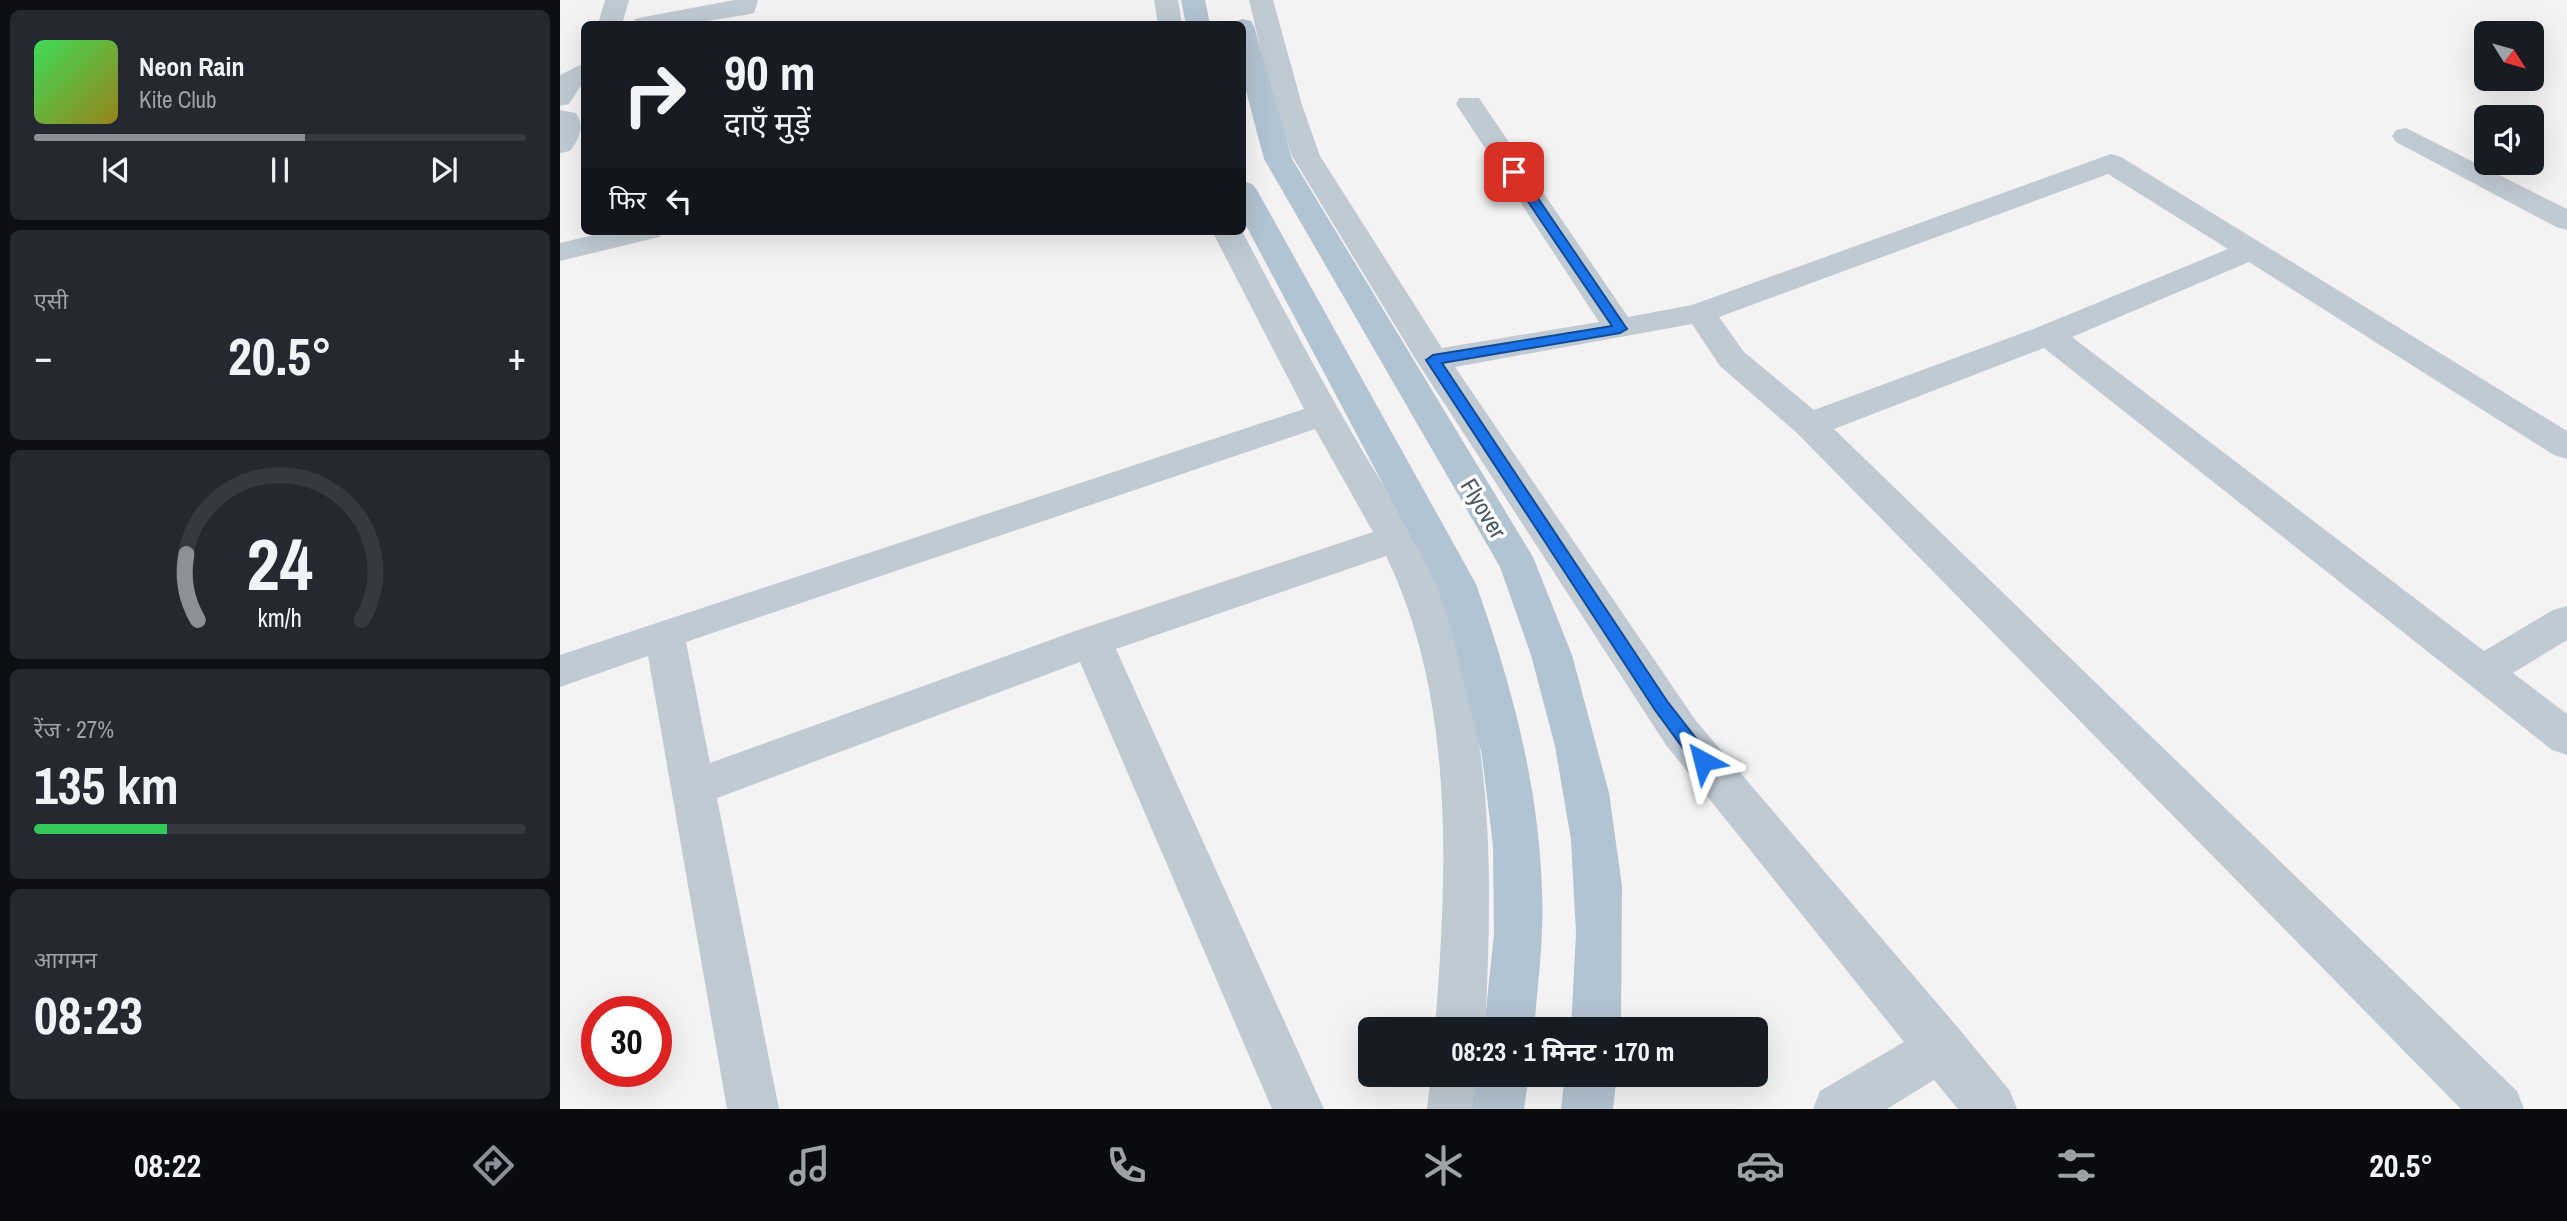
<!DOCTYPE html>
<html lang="hi">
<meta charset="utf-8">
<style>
:root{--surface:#171b24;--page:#242831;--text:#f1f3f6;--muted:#9ea1a6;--line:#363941;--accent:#8c9099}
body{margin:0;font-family:"Archivo Narrow","Noto Sans Devanagari",sans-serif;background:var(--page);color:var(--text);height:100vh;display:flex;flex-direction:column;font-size:26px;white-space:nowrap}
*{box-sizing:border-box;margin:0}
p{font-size:23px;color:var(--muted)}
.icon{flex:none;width:38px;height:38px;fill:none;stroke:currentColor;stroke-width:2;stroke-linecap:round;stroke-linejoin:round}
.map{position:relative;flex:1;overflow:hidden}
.details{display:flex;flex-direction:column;gap:10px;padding:10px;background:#0d0f14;width:560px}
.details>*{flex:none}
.banner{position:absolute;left:21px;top:21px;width:665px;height:214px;border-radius:10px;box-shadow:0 7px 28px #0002;background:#171b24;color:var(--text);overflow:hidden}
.needle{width:46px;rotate:127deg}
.buttons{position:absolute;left:1914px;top:21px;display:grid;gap:14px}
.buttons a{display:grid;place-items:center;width:70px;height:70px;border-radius:10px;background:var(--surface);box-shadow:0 7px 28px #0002;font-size:35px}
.speed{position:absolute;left:21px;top:996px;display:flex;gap:14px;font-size:35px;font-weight:700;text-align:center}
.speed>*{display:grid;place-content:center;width:91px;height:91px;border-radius:50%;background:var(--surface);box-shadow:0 7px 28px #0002;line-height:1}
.speed .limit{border:10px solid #d22;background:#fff;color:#111}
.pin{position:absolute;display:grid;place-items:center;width:60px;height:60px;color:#fff;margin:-30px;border-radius:14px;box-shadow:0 4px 10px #0006}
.me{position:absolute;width:77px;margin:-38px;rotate:322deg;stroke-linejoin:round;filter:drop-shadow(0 0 5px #0008)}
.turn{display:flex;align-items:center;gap:24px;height:147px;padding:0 28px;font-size:32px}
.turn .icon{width:91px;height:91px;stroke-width:2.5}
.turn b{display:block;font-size:49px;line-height:60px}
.then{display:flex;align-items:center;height:66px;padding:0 28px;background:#0003;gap:14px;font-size:26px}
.big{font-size:52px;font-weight:700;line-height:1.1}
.details .card{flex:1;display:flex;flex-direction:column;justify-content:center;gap:10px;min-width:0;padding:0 24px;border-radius:10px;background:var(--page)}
.details .dial{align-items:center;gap:0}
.dial svg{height:182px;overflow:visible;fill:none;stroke:var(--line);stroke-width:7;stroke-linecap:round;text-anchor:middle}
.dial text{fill:var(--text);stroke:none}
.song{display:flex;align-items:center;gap:21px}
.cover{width:84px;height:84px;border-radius:10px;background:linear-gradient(135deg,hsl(130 70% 55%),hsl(50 70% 35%))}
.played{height:7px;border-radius:4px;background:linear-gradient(90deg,var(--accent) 55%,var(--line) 55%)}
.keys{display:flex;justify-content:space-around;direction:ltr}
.heat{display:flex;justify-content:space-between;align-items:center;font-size:38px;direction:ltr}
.charge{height:10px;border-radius:5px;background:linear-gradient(90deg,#34c759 27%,var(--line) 0)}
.trip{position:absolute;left:798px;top:1017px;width:410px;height:70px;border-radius:10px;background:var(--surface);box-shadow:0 7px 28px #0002;font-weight:700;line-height:70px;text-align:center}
.tabs{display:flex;height:112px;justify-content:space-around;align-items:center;background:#090b0e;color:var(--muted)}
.tabs .icon{width:49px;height:49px}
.tabs .active{color:var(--accent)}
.tabs b{font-size:32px;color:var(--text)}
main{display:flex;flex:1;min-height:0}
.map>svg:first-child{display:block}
</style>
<main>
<section class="details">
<div class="card">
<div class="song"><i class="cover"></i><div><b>Neon Rain</b><p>Kite Club</p></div></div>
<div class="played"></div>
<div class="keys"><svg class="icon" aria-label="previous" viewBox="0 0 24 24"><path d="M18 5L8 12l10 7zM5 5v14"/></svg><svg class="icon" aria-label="pause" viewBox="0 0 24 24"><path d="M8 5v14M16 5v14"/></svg><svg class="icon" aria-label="next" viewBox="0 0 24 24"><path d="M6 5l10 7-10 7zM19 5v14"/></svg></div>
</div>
<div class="card"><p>एसी</p>
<div class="heat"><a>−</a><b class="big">20.5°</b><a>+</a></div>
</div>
<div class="card dial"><svg viewBox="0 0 100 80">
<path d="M14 69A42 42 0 1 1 86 69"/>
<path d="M14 69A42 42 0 0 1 9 40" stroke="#8c9099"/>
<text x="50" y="56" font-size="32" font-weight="700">24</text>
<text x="50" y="72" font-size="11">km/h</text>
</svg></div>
<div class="card"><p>रेंज · 27%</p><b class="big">135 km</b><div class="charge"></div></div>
<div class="card"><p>आगमन</p><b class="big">08:23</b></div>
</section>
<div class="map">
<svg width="2007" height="1109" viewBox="0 0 2007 1109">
<rect width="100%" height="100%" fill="#f5f2f3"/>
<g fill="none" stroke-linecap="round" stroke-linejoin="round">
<!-- minor -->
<path fill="#c0cad2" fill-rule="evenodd" d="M45,0H69L62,24H38Z
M174,0H198L194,13L185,15L128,24H72L75,19L84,17Z
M594,0H618L622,24H598Z
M689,0H713L742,105L760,156L882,348L1039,322L896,104L899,98H919L1068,317L1132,305L1551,154L1561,157L2007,431V459L1994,455L1689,262L1512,337L1924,651L1993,610L2007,606V640L1953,673L2007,714V755L1992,750L1484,348L1274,429L1957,1091L1964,1109H1901L1237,433L1160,366L1132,324L895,367L1136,721L1400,1030L1450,1091L1457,1109H1398L1374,1080L1327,1109H1253L1260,1091L1344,1042L1106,745L856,360L732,156L714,105ZM1548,174L1668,249L1476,328L1254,410L1184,352L1159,317Z
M24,63V81L9,104L0,106V75Z
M0,110L16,113C25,127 19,139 10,151L0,153Z
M1846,128L2007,209V230L1996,227L1836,142L1832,136L1836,130Z
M50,231H103L99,237L0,261V243Z
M652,231H682C721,305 760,378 802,450C826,491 854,530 873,574C935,716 933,877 925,1029H875C887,874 896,700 826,556L556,649L764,1109H712L520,662L157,798L219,1109H167L88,656L0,687V655L744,409ZM755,429L813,532L518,630L150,763L126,642Z
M871,1074H923L919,1109H867Z"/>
<!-- primary -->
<path fill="#b2c3d1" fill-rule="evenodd" d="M621,0H645L650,24H626Z
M682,19L691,21L694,26L732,159L973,557L1012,655L1049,793L1062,886L1061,1029H1011L1016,933L1011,840L995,746L971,655L940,567L704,159L682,76V24H671Z
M682,181L692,184L697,190L916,584C951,683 979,785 982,891C984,937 978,983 974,1029H924L934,934L933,846L922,756L890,625L876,584L682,218Z
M917,1074H969L964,1109H912Z
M1005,1074H1057L1053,1109H1001Z"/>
</g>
<!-- route -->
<path fill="#1a73e8" stroke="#114b97" stroke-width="2" d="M950,169H958L1067,329L1060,333L882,363L1107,701L1149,755L1152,761L1143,768L1136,766L1095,710L866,360L873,355L1052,326L948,172Z"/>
<g text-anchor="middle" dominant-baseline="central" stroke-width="7" stroke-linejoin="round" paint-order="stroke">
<!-- street labels -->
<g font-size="24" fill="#495761" stroke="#fff">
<text transform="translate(924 508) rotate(59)">Flyover</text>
</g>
</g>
</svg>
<div class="buttons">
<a><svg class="needle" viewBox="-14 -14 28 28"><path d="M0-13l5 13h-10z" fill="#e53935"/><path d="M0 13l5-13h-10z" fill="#9ea1a6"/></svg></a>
<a><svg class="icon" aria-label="sound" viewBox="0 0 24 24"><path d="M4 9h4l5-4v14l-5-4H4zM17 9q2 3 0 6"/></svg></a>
</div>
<div class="speed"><div class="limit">30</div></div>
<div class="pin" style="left:954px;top:172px;background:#d93025"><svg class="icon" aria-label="arrive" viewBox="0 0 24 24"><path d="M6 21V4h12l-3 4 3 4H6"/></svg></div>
<svg class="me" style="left:1143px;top:761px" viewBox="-20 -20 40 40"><path d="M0-17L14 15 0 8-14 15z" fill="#1a73e8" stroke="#fff" stroke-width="4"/></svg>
<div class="trip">08:23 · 1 मिनट · 170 m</div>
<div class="banner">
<div class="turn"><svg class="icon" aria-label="right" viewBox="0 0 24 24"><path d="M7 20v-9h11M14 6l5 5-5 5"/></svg><div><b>90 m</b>दाएँ मुड़ें</div></div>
<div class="then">फिर<svg class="icon" aria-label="left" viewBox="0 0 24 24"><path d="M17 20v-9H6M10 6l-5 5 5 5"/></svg></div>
</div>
</div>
</main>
<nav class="tabs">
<b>08:22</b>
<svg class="icon active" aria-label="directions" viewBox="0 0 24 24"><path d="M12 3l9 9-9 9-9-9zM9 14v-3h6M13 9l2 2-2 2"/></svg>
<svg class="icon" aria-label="music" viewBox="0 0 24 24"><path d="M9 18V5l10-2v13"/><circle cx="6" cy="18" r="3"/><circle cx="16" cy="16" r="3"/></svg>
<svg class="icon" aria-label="phone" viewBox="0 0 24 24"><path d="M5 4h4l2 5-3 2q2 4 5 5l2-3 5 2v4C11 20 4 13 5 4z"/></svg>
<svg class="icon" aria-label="climate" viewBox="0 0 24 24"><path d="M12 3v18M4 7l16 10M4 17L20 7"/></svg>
<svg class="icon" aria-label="car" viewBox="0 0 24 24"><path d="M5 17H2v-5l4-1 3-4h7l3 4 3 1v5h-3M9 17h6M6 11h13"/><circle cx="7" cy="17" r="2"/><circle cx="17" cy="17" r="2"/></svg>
<svg class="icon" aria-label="filters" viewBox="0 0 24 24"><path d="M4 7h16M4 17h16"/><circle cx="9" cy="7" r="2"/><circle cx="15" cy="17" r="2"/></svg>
<b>20.5°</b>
</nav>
